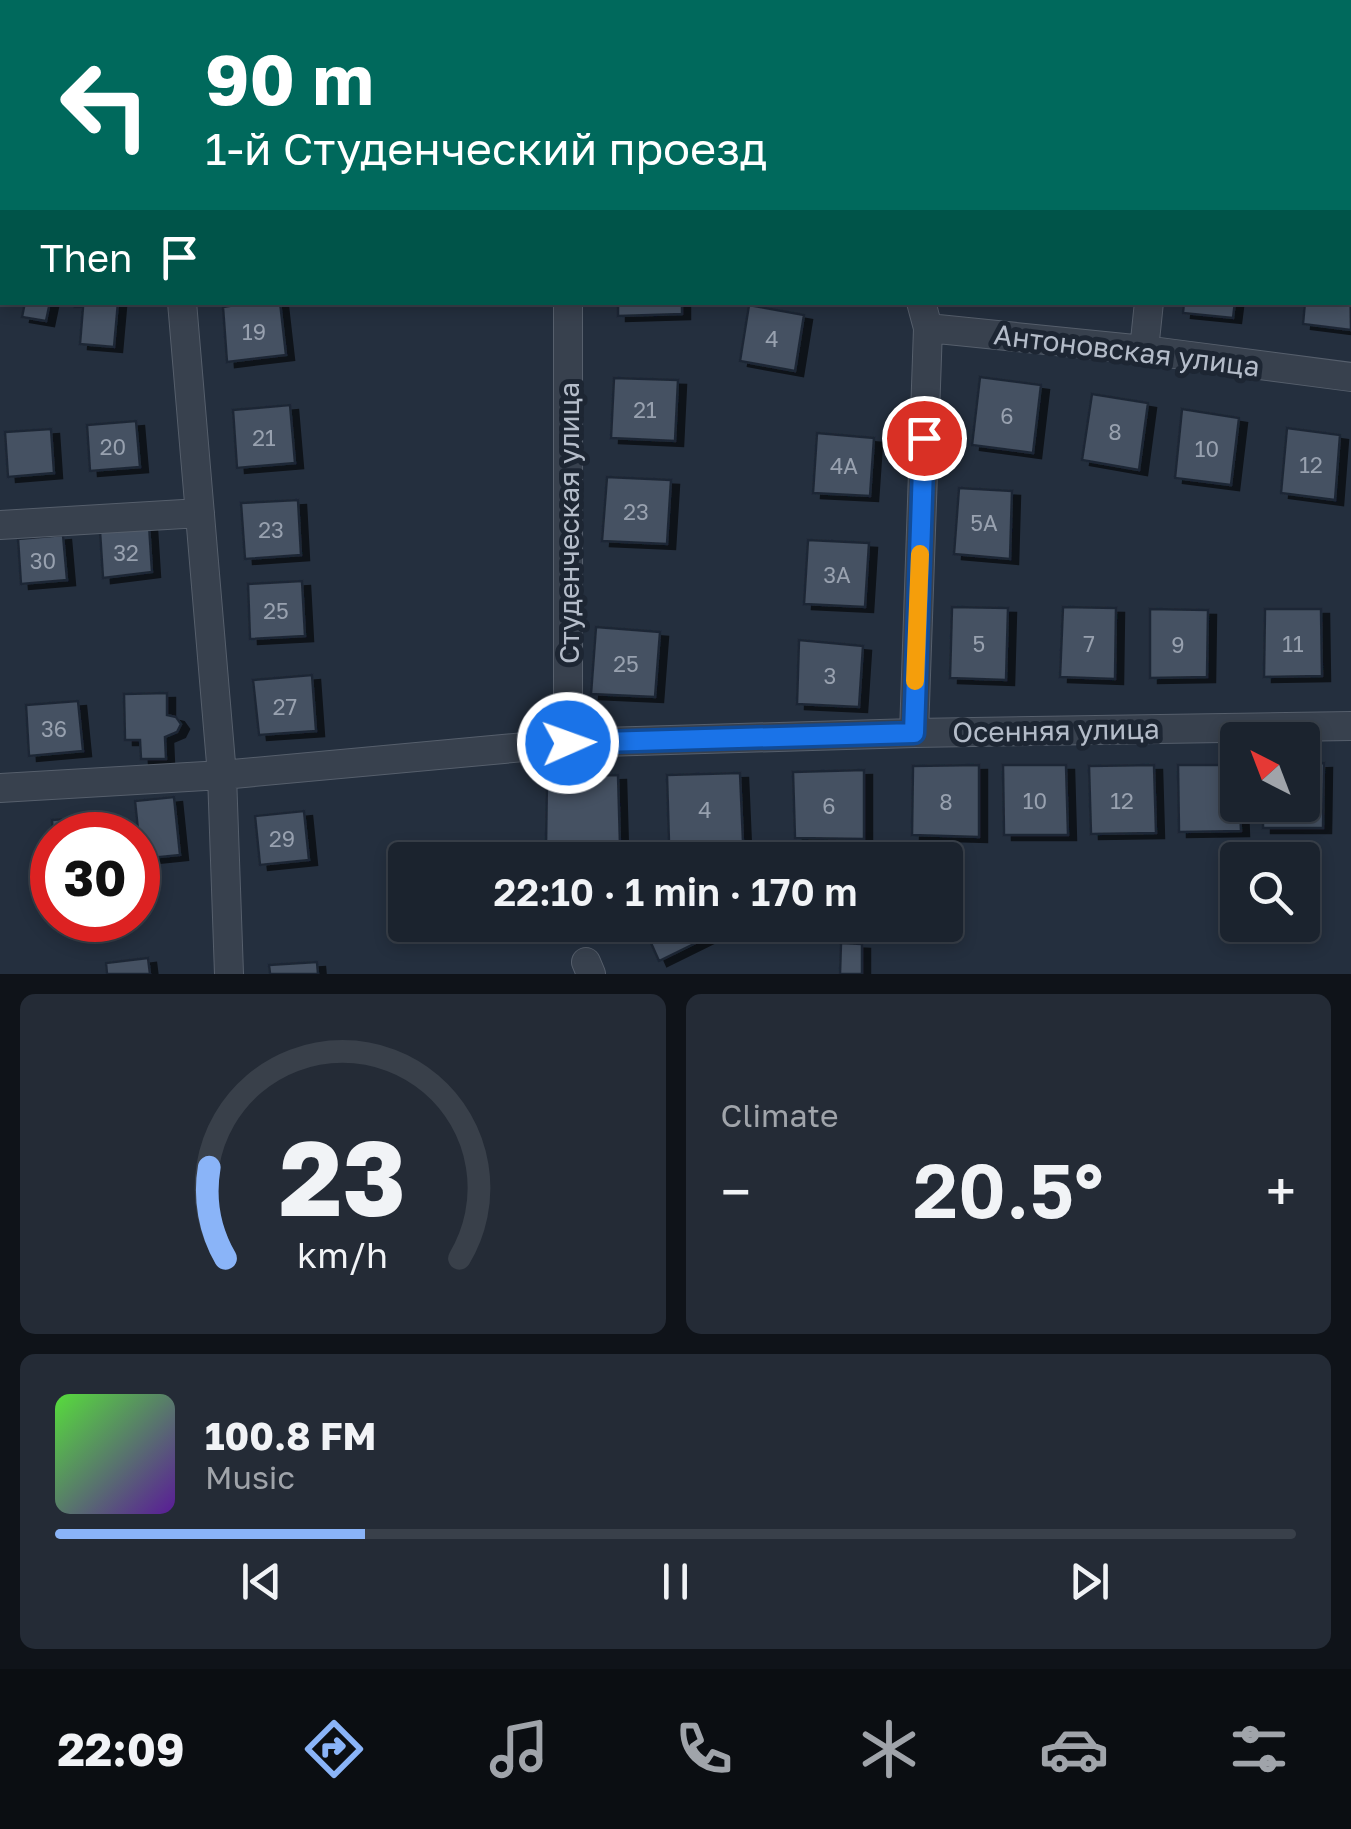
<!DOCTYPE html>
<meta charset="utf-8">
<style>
:root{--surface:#1b232e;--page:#242b36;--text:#f1f3f6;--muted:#a0a4aa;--line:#39404a;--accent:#8ab4f8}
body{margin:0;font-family:"Golos Text",sans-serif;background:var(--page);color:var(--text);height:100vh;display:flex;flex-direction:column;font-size:38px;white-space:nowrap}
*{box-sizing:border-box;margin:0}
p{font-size:32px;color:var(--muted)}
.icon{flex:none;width:55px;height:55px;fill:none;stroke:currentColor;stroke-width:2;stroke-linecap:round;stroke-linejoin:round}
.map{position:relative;height:974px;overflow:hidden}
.drawer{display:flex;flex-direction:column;gap:20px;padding:20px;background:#0f1319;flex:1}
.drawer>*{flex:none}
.banner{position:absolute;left:0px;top:0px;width:1352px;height:305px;box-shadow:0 5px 15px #0003,0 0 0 2px var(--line);background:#00695c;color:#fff;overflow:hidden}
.needle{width:65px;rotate:318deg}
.tools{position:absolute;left:1220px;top:722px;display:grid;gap:20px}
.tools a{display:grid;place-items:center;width:100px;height:100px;border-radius:10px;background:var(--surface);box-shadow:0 5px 15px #0003,0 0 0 2px var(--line);font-size:50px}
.speed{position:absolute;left:30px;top:812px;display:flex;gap:20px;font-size:50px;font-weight:700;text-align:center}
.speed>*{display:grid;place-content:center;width:130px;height:130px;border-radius:50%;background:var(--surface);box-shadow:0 5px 15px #0003,0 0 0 2px var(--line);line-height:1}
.speed .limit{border:15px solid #d22;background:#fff;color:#111}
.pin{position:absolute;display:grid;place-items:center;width:85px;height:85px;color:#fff;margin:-42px;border:5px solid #fff;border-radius:50%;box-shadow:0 2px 10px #0007}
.me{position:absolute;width:110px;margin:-55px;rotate:88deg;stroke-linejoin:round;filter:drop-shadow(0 0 8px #0008)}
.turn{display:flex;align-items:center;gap:35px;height:210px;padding:0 40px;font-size:45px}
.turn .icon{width:130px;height:130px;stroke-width:2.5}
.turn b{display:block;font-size:70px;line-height:85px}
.then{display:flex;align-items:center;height:95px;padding:0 40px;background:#0003;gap:20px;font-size:38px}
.big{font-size:75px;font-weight:600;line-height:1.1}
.drawer .tile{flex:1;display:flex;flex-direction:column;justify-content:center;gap:15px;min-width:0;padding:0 35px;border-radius:15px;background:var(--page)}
.drawer .dial{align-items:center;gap:0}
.dial svg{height:260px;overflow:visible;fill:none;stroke:var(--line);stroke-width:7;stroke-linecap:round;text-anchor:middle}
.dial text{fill:var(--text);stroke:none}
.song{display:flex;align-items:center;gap:30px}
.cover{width:120px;height:120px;border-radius:15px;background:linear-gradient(135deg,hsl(110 70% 55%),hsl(270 70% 35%))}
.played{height:10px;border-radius:5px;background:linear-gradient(90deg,var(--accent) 25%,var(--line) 25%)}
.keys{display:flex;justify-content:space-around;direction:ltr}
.heat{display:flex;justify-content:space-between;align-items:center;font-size:55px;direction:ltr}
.drawer .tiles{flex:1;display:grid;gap:20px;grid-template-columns:1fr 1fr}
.tile:last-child{grid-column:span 2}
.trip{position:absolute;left:388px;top:842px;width:575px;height:100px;border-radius:10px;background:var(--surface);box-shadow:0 5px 15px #0003,0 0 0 2px var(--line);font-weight:600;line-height:100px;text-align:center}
.menu{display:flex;height:160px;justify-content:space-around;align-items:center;background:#0b0e12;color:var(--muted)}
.menu .icon{width:70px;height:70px}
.menu .active{color:var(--accent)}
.menu b{font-size:45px;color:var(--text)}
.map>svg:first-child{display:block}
</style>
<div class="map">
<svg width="1351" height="974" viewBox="0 0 1351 974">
<defs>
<filter id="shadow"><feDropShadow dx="8" dy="5" stdDeviation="0" flood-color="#0009"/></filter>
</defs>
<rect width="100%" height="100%" fill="#242f3e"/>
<!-- building -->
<path fill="#455162" stroke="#1f2835" stroke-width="2.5" filter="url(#shadow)" d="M1350,265L1351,330L1303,324L1305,302H1350Z
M25,302H50L46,321L22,317Z
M76,302H118L114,347L80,344L83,307H75Z
M254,302H280L286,355L227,362L223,307Z
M618,302H682V314L618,316Z
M1184,302H1235L1233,318L1183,313Z
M749,305L804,315L795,371L740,361Z
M980,377L1041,385L1033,453L972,445Z
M614,378L678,380L675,441L611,438Z
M1092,394L1148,403L1139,470L1082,460Z
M290,405L295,463L237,468L233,410Z
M1182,409L1239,418L1231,485L1175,478Z
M136,421L140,467L90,471L87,425Z
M1287,428L1340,435L1335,500L1281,493Z
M51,429L54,473L8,477L5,432Z
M817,433L874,438L870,496L813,493Z
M607,477L671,480L667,544L602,541Z
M959,488L1012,491L1010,559L954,554Z
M298,500L301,555L245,559L241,503Z
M149,525L152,572L103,578L100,531Z
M63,535L67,580L21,584L18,539Z
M808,540L869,543L865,607L804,604Z
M302,581L305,636L250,639L248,584Z
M952,607L1008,608L1006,680L950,678Z
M1063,607L1116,608L1115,679L1060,677Z
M1150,609L1208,610L1207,677L1150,678Z
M1265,609H1321L1322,676L1264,677Z
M596,627L660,632L655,697L591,694Z
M799,640L863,646L859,707L797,704Z
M312,675L316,731L259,735L253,680Z
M167,693V715L176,717L181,724L177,732L165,737L166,759H141L140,740H125L124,694Z
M78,701L83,751L29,756L26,705Z
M1324,763L1323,828H1263V805H1302V764Z
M979,765V837L912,835L913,766Z
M1003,765H1066L1068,835H1004Z
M1154,765L1156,833L1091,834L1089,766Z
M1178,765H1238V805H1240L1241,831L1179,832Z
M864,770V839L795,838L793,772Z
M740,773L743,842L669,843L667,775Z
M618,775L620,845L546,847L547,777Z
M174,797L180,855L141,859L135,801Z
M304,811L309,860L260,865L255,816Z
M95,817L96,835H53L52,820Z
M643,925H705L710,936L659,961Z
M841,943L862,944V974H840Z
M148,958L150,974H107L106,963Z
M317,962L318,974H270L269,965Z"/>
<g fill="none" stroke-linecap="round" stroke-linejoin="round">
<!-- service casing -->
<g stroke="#565f6c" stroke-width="16">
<path id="service" d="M873,2L874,0"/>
</g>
<!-- minor casing -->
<g stroke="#565f6c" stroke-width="30">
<path id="minor" d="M34,0L35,2
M98,2L108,0
M0,40L2,39
M182,302L222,775L229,974
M568,302V743
M921,302L928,328L1144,350L1351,377
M1144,350L1149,302
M0,525L200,513
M914,733L928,328
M0,788L222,775L568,743L914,733L1351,726
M586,962L591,974"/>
</g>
<!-- service -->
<use href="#service" stroke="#38414e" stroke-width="14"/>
<!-- minor -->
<use href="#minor" stroke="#38414e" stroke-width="28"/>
</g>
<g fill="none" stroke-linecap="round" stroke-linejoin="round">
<!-- route casing -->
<g stroke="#114b97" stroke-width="25">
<path id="route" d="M568,743L914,733L924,438"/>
</g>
<!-- route -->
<use href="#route" stroke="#1a73e8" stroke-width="18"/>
<!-- slow -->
<path stroke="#f59e0b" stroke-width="18" d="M915,681L920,554"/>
</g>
<g text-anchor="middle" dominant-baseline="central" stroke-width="10" stroke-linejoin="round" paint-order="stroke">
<!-- number labels -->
<g font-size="22" fill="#98a1af">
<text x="254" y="331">19</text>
<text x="772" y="338">4</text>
<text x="645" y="409">21</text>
<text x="1007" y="415">6</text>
<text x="1115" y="431">8</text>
<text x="264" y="437">21</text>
<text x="113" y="446">20</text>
<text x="1207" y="448">10</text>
<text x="1311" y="464">12</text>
<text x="844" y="465">4А</text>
<text x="636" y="511">23</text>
<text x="984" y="522">5А</text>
<text x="271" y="529">23</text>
<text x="126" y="552">32</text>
<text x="43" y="560">30</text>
<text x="837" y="574">3А</text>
<text x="276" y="610">25</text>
<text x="979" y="643">5</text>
<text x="1089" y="643">7</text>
<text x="1293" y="643">11</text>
<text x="1178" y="644">9</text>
<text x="626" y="663">25</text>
<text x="830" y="675">3</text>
<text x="285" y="706">27</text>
<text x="54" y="728">36</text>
<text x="1035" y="800">10</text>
<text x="1122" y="800">12</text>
<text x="946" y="801">8</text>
<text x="829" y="805">6</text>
<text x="705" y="809">4</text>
<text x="282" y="838">29</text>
</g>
<!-- street labels -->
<g font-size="28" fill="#b4bcc9" stroke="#1d2633">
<text transform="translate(1127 350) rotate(7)">Антоновская улица</text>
<text transform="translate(568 523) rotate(-90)">Студенческая улица</text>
<text transform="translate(1056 730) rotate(-1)">Осенняя улица</text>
</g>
</g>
</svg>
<div class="tools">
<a><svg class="needle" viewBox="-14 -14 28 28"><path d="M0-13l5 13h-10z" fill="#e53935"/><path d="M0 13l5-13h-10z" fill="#a0a4aa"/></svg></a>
<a><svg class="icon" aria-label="search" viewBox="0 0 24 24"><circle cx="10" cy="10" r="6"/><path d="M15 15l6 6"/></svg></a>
</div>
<div class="speed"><div class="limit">30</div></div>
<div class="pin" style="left:924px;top:438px;background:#d93025"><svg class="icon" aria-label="arrive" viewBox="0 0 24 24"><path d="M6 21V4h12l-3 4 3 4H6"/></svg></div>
<svg class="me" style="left:568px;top:743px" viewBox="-20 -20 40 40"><circle r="17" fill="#1a73e8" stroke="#fff" stroke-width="3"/><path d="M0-11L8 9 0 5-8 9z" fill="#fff"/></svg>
<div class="trip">22:10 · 1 min · 170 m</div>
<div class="banner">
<div class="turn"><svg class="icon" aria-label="left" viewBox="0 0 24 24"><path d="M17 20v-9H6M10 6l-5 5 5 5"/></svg><div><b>90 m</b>1-й Студенческий проезд</div></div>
<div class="then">Then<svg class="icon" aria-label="arrive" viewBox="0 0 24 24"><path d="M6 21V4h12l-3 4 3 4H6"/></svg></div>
</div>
</div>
<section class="drawer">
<div class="tiles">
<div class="tile dial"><svg viewBox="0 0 100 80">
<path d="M14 69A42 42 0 1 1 86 69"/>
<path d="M14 69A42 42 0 0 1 9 41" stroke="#8ab4f8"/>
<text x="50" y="56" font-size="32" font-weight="700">23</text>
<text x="50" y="72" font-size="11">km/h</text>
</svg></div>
<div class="tile"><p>Climate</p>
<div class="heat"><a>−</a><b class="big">20.5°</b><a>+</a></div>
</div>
<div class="tile">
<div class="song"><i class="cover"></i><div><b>100.8 FM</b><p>Music</p></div></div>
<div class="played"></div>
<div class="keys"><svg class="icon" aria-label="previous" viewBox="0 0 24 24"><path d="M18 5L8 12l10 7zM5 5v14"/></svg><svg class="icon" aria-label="pause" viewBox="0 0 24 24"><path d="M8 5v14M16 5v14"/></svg><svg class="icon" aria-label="next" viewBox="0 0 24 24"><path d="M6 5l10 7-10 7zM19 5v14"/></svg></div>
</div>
</div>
</section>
<nav class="menu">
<b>22:09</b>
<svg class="icon active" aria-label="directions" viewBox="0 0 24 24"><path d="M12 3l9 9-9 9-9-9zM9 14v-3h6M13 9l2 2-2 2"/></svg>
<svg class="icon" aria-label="music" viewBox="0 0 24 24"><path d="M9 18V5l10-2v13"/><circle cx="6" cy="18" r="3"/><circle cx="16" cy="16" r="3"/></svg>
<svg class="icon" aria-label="phone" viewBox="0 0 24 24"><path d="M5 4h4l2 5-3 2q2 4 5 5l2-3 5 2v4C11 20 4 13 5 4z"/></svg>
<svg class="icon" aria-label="climate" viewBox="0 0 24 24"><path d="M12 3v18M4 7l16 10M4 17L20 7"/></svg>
<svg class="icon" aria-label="car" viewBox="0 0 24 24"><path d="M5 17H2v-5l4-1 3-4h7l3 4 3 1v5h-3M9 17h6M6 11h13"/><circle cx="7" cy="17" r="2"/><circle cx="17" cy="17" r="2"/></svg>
<svg class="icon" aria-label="filters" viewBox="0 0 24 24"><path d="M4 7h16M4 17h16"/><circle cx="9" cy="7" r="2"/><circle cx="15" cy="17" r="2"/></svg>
</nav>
